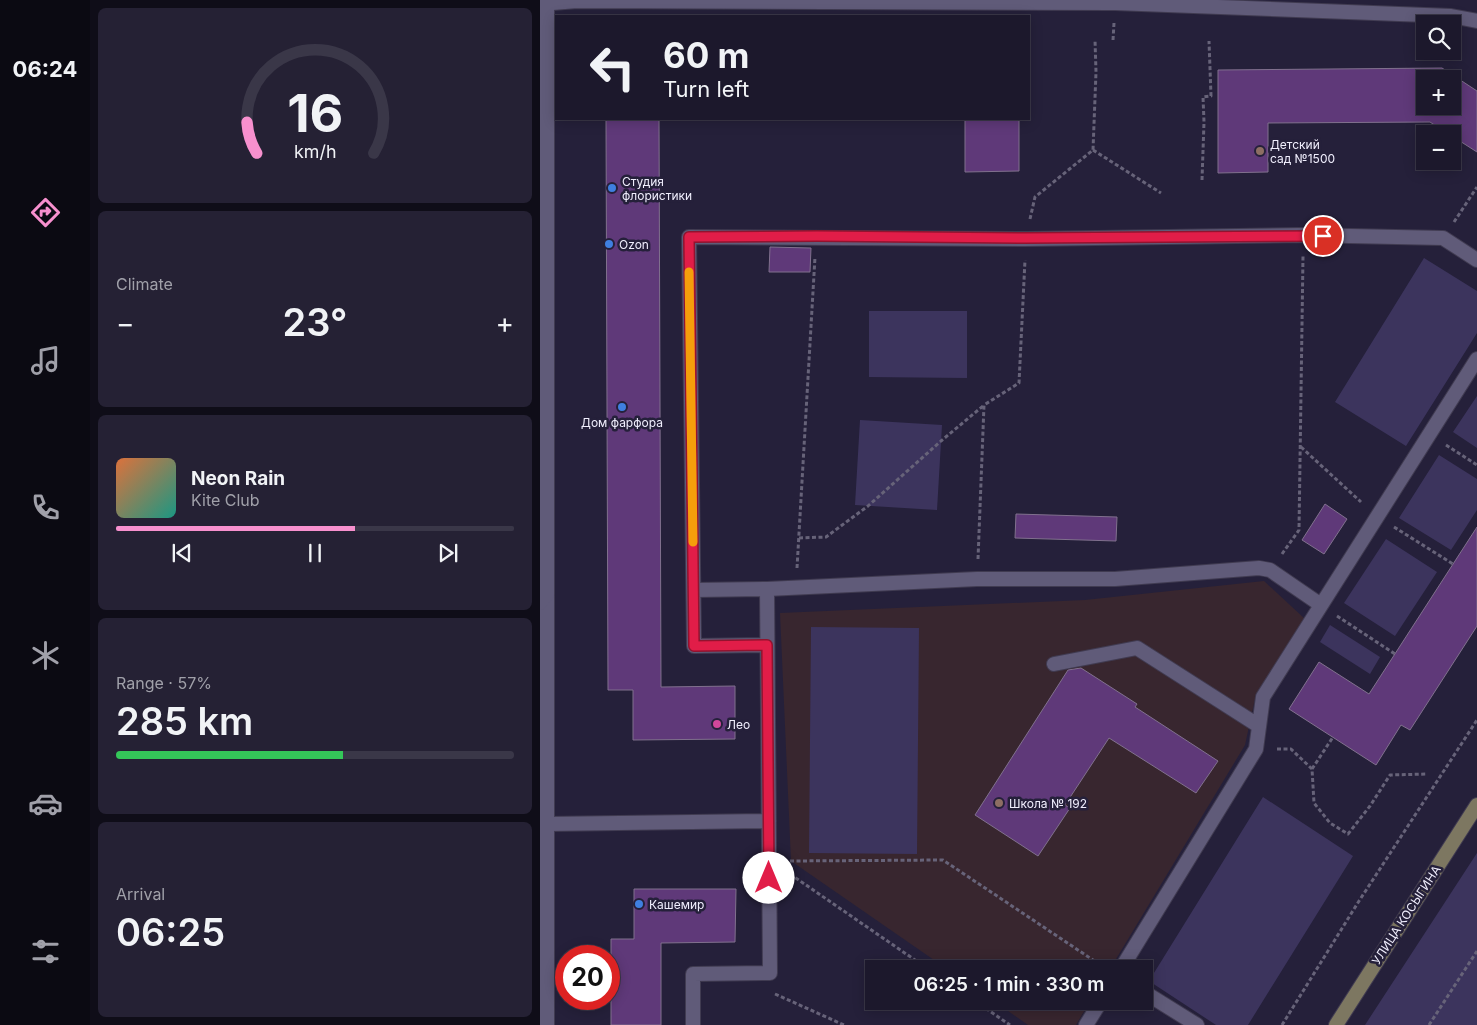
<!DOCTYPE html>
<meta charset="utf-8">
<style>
:root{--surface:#1c182c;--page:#252134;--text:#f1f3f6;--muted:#a0a0a9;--line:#3a3748;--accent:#f790ce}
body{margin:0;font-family:Inter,sans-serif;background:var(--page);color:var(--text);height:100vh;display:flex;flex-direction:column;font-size:19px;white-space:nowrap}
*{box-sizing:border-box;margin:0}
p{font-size:16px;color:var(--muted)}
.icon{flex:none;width:28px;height:28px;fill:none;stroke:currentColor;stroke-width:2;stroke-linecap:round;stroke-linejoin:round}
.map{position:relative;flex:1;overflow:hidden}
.sheet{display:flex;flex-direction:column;gap:8px;padding:8px;background:#0f0d18;width:450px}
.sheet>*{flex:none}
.hud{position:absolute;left:15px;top:15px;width:475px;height:105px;border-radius:0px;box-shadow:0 2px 12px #0003,0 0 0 1px var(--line);background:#1c182c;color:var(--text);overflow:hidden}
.tools{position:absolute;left:876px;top:15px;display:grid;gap:10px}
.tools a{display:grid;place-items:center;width:45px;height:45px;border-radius:0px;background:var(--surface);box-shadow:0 2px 12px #0003,0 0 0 1px var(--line);font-size:25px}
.speed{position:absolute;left:15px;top:945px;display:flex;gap:10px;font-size:25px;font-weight:700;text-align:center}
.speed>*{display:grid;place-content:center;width:65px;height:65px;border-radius:50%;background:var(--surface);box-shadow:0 2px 12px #0003,0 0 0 1px var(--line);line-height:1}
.speed .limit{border:8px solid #d22;background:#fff;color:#111}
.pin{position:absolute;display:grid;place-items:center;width:42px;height:42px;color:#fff;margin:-21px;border:2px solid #fff;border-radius:50%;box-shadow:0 1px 5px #0007}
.me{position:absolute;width:55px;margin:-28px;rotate:0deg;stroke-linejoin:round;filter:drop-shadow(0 0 4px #0008)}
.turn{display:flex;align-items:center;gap:18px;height:105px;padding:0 25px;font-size:22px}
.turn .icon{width:65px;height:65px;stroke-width:2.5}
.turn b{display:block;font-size:35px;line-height:42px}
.big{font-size:38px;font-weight:600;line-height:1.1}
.sheet .tile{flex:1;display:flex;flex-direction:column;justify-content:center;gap:8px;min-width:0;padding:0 18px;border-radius:8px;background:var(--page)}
.sheet .dial{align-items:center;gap:0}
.dial svg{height:130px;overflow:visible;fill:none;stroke:var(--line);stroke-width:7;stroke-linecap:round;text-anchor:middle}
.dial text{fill:var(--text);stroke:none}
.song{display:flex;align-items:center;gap:15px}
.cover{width:60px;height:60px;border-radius:8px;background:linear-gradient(135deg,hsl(20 70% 55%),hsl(170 70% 35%))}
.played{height:5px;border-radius:2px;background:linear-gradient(90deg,var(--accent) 60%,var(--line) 60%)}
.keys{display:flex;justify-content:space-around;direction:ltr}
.heat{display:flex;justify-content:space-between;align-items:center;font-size:28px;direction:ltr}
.charge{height:8px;border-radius:4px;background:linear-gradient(90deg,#34c759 57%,var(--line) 0)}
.trip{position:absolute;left:325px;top:960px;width:288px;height:50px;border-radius:0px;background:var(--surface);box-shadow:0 2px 12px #0003,0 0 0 1px var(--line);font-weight:600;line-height:50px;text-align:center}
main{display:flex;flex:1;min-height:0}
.tab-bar{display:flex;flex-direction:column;width:90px;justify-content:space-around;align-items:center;background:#0b0a12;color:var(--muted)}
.tab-bar .icon{width:35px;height:35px}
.tab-bar .current{color:var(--accent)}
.tab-bar b{font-size:22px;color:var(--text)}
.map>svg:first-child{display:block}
</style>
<main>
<nav class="tab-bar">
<b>06:24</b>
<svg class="icon current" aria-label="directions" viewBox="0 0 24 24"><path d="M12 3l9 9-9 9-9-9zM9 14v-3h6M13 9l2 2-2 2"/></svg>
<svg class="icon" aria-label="music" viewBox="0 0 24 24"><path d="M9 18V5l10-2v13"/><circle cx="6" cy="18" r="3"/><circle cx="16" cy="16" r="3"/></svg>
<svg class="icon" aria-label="phone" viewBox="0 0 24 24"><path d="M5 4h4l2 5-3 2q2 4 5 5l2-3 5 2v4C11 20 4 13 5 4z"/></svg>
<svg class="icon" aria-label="climate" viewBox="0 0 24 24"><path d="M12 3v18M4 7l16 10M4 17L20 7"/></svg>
<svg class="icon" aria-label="car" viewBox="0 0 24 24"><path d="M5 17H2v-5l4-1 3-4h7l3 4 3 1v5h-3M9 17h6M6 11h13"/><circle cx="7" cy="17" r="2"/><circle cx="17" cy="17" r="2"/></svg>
<svg class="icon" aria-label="filters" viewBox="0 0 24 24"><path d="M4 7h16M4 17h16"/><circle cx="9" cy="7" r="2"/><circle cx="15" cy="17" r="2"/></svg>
</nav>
<section class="sheet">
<div class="tile dial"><svg viewBox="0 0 100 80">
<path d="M14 69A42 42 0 1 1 86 69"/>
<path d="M14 69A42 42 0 0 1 8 50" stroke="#f790ce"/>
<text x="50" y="56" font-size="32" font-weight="700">16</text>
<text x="50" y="72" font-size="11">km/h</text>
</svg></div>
<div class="tile"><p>Climate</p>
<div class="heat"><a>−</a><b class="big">23°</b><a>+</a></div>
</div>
<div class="tile">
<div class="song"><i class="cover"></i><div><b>Neon Rain</b><p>Kite Club</p></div></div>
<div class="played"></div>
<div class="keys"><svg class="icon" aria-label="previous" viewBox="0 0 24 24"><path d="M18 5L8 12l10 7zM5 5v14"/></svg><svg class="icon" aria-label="pause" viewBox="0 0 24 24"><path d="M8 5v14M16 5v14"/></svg><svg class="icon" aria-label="next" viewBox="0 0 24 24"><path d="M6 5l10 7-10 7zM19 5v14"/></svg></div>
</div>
<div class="tile"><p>Range · 57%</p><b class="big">285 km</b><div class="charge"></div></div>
<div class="tile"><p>Arrival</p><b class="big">06:25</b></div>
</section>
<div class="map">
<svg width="937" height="1025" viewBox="0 0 937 1025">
<rect width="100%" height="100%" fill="#25203a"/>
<!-- education -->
<path fill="#38262f" d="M724,581L765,619L716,694L705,745L570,969H407L251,861L240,613L545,600Z
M454,1001H550L536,1025H488Z"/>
<!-- green -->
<path fill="#3c345d" d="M884,258L937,291V333L866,446L795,402Z
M329,311H427V378L329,377Z
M937,396V448L913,432Z
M320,420L402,425L397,510L315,505Z
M899,455L937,479V510L911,550L859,518Z
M846,539L897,572L855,636L804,603Z
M790,625L840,657L830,674L780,642Z
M271,627L379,628L377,854L269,853Z
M723,797L813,856L708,1025H676L609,981Z
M937,853V1025H825Z"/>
<!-- building -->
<path fill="#5f3979" stroke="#81718e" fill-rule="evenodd" d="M902,68L937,91V152L912,136V134H908L890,122L728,123V172L678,173V70ZM885,79H912V106H885Z
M66,119H119L121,687L195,686V739L93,740V690H68Z
M425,119H479V171L425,172Z
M230,247L271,248L270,272H229Z
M785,504L807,519L784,554L762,540Z
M476,514L577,517L576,541L475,538Z
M937,527V626L870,730L861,725L836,765L749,709L779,662L829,694Z
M541,668L597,704L595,707L678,761L656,793L569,738L525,805L530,808L498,856L435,815L528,670Z
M94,889H196L195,942L121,943V1025H71V939H94Z"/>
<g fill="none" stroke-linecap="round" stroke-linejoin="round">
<!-- service casing -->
<g stroke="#403b51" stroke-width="16">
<path id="service" d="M154,590L227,589L437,579H575L719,568L730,570L781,605
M227,645L154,646L149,237L486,239L763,235L903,238L937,260
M514,664L597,648L719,726
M7,824L229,821
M581,969L716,749L723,697L937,359
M604,992L657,1025
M153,1025V974L230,973L227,589
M546,1025L561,1001"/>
</g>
<!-- minor casing -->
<g stroke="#403b51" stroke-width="16">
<path id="minor" d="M0,4L37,1L575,3L911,16L937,21
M7,594V1025"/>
</g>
<!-- tertiary casing -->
<g stroke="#403b51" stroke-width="16">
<path id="tertiary" d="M0,603L7,594V0"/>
</g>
<!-- secondary casing -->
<g stroke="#403b51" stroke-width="16">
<path id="secondary" d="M796,1025L937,805"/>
</g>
<!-- path -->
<path stroke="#676379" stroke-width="3" stroke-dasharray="4 2.5" stroke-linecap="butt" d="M573,40L574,23
M553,150L621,193
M662,180L664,122L663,97L671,96L669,41
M490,219L495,197L553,150L556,72L555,40
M914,222L937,187
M906,445L937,465
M761,447L821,502
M854,527L913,564
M259,538L286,537L328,506L401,441L443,406
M742,554L759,530L763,256
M438,559L444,405L479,383L485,260
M257,568L275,257
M797,616L855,654
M195,723H207
M737,749H751L772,769L774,803L790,823L808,834L830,806L850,775L886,774
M772,769L793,737
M250,861L403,860L562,966
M250,874L388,969
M235,994L304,1025
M435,1001L470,1025
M742,1025L819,901L937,720
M889,1025L937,951"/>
<!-- service -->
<use href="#service" stroke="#605b79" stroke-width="14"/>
<!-- minor -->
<use href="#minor" stroke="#605b79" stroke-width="14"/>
<!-- tertiary -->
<use href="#tertiary" stroke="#605b79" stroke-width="14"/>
<!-- secondary -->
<use href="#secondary" stroke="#7d7761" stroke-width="14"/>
</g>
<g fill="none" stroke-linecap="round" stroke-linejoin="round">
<!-- route casing -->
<g stroke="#92132f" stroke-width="12">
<path id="route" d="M229,878L227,645L154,646L149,237L277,236L486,238L783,236"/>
</g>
<!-- route -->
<use href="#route" stroke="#e11d48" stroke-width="9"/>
<!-- slow -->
<path stroke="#f59e0b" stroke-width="9" d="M149,272L153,542"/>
</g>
<!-- markers -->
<g fill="#8d6e63" stroke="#25203a" stroke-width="2">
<circle cx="720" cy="151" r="5"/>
<circle cx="459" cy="803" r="5"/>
</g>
<g fill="#3f7fe0" stroke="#25203a" stroke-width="2">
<circle cx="72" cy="188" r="5"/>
<circle cx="69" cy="244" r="5"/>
<circle cx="82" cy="407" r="5"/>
<circle cx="99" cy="904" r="5"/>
</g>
<circle fill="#d1479c" stroke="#25203a" stroke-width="2" cx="177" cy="724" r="5"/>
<g text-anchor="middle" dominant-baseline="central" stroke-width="5" stroke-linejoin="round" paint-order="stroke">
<!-- poi labels -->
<g font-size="12" fill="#f0eefd" stroke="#25203a" text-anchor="start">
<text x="730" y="144">Детский<tspan x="730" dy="14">сад №1500</tspan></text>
<text x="82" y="181">Студия<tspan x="82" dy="14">флористики</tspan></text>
<text x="79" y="244">Ozon</text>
<text x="82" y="422" text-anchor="middle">Дом фарфора</text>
<text x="187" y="724">Лео</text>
<text x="469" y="803">Школа № 192</text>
<text x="109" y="904">Кашемир</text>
</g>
<!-- street labels -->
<g font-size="12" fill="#f0eefd" stroke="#25203a">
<text transform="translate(866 915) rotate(-57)">УЛИЦА КОСЫГИНА</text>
</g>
</g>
</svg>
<div class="tools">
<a><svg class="icon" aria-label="search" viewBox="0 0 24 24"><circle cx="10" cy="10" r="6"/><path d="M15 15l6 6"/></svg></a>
<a>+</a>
<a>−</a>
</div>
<div class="speed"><div class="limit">20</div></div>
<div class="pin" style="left:783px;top:236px;background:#d93025"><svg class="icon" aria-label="arrive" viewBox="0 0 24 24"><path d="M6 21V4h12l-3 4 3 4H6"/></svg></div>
<svg class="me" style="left:229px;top:878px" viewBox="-20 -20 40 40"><circle r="19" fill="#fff"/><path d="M0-13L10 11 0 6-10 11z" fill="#e11d48"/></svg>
<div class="trip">06:25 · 1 min · 330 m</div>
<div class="hud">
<div class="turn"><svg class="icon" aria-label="left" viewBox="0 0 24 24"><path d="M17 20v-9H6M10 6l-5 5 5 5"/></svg><div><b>60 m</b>Turn left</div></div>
</div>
</div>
</main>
